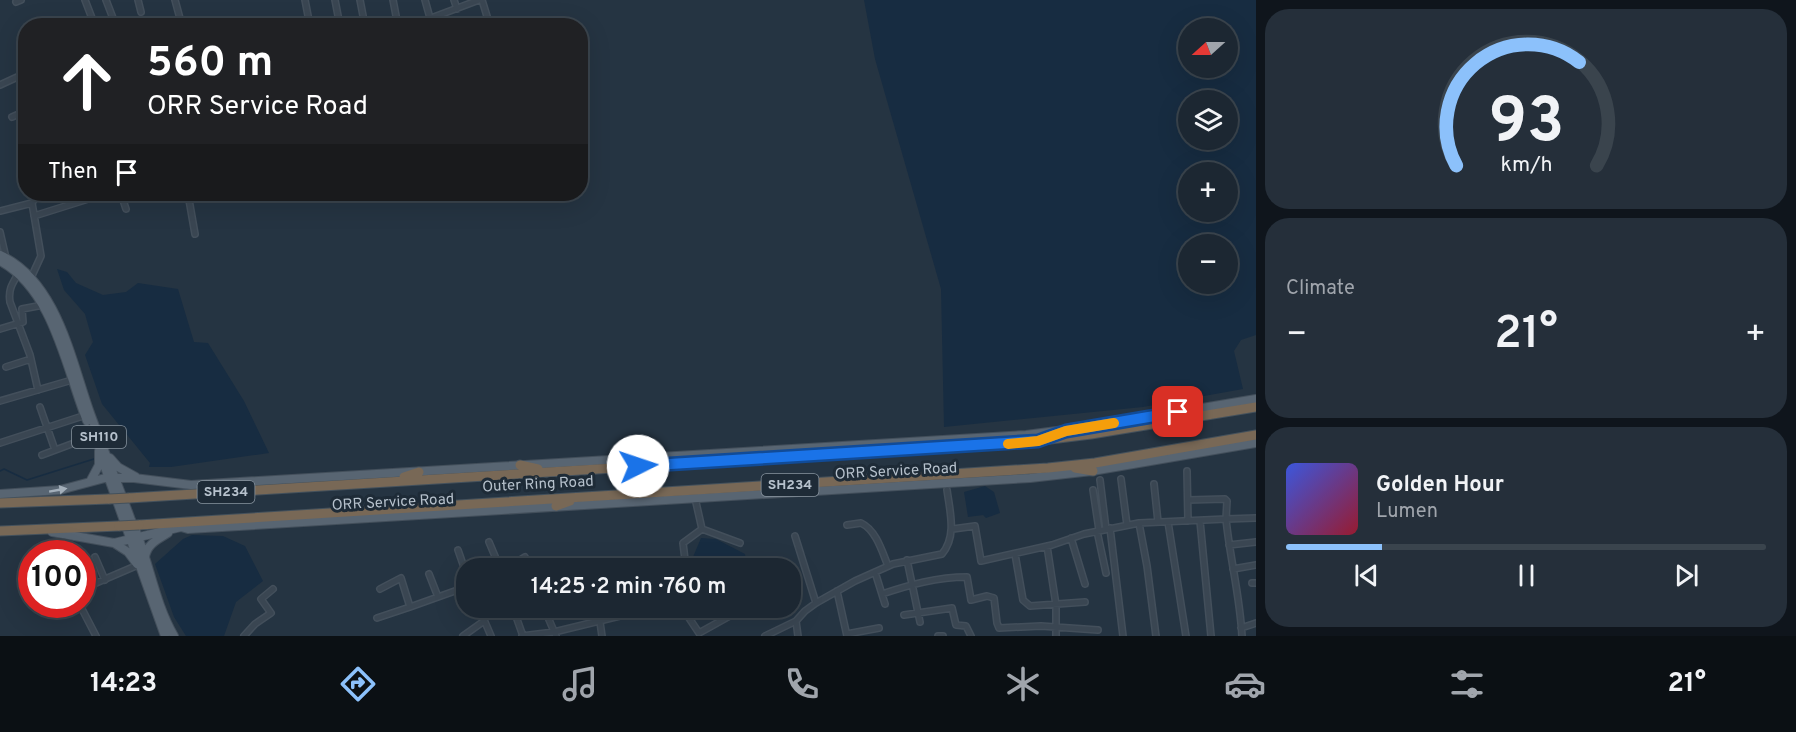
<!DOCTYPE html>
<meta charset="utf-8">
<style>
:root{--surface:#1c2732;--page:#252f3a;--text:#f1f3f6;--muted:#a0a5ac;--line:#3a444d;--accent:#8cc1fb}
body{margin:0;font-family:Overpass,sans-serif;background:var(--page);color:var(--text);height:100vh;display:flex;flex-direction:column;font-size:22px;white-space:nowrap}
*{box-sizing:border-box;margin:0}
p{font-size:20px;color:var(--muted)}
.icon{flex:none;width:33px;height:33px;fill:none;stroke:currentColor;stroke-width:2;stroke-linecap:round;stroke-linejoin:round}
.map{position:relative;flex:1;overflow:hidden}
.details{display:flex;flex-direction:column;gap:9px;padding:9px;background:#0f151c;width:540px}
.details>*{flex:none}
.banner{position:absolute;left:18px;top:18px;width:570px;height:183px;border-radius:24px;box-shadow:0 6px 24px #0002,0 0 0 2px var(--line);background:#202124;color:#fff;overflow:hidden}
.needle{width:39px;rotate:249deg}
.tools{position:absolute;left:1178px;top:18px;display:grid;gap:12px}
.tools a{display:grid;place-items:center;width:60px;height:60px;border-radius:50%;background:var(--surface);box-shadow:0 6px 24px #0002,0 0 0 2px var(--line);font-size:30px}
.speed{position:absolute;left:18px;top:540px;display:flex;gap:12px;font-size:30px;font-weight:700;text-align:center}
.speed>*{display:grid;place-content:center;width:78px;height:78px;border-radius:50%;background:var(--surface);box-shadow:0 6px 24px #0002,0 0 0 2px var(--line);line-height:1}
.speed .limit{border:9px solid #d22;background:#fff;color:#111}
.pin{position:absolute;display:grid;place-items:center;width:51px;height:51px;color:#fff;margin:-26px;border-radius:12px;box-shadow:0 3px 9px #0006}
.me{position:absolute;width:66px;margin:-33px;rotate:86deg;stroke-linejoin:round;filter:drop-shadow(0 0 4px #0008)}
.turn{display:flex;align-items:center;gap:21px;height:126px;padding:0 30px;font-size:27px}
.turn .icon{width:78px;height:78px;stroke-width:2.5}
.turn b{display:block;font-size:42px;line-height:51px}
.then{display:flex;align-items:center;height:57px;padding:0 30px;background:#0003;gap:12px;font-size:22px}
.big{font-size:45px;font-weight:600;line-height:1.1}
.details .tile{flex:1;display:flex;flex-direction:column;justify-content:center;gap:9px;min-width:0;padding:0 21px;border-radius:24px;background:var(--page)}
.details .dial{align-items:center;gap:0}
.dial svg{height:156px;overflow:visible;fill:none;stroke:var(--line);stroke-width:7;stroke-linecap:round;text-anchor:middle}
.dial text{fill:var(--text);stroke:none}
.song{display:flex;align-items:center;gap:18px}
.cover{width:72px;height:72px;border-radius:9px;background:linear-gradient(135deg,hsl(230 70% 55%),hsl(350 70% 35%))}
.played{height:6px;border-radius:3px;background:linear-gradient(90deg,var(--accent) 20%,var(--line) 20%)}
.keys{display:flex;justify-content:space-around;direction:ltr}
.heat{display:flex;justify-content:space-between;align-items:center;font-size:33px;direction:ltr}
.trip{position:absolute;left:456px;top:558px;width:345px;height:60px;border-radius:24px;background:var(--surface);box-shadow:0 6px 24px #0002,0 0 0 2px var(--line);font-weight:600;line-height:60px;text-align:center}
.tabs{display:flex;height:96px;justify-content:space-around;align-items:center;background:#0b1014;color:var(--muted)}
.tabs .icon{width:42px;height:42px}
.tabs .selected{color:var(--accent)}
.tabs b{font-size:27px;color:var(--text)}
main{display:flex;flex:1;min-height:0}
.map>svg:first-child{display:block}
</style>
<main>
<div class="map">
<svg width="1256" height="636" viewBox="0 0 1256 636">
<rect width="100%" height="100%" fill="#253442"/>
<!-- water -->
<path fill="#172c41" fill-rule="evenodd" d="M864,0H1256V335L1241,340L1234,351L1243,389L1143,407L944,427L941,289L875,59ZM1227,28V68H1188V28ZM1227,100V140H1188V100ZM1227,172V212H1188V172ZM1227,244V284H1188V244Z
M57,269L67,272L76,283L103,295L126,292L138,283L178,289L194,342L208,343L244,401L269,453L171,467H149L150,463L102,404L85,355L93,342L85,314L64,290Z
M985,486L994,492L1000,513L986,518L983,515L968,517L964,492Z
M192,535L223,536L245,546L263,581L236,602L224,636H186L174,617L155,564L183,539Z
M701,538L716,539L745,554L747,568H690V564Z"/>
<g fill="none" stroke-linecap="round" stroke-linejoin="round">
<!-- stream -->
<path stroke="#172c41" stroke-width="1.5" d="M0,471L4,469L27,480L97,458"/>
<!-- street casing -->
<g stroke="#434f5b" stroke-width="8">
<path id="street" d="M85,0L95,26
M106,0L116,26
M138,0L141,12
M175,0L182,26
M305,0L310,26
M335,0L340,26
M360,0L365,26
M393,0L398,26
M425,0L430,18
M454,0L457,9
M482,0L490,26
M16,2L21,0
M120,26V25
M410,26L479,0
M0,85L26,73
M12,117L26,111
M121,194L126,209
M188,194L195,234
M0,211L32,203
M34,216L104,194
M0,232L6,258
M18,274C12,284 8,290 10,302L30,355L38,390
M30,280L41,256L32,203L36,197L42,194
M0,329L23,322L22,309L43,305
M6,367L31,359
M0,401L72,380
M40,407L55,450
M0,443L86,415
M42,455L93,436
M1187,471L1188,521
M1121,479L1127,525
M1100,480L1106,529
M1154,484L1158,522
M1093,490L1099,530
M695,498L702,529
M1188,500L1225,499L1227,501L1226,519L1256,518
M1200,521L1211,636
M1168,522L1186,636
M1139,523L1147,566L1156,636
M847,525L861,523C876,530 882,551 888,566
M1110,528L1123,636
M702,529L740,543
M953,529L975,526L981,561L1052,545L1084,534L1139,523L1226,519C1230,559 1240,596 1242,636
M1097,531L1106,573
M795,536L816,603
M1071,538L1085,584
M489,542L500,568
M1229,545L1256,542
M1047,546L1056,605V636
M458,550L466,573
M1015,554L1023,600L1030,606L1085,602
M95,557L105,580
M907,560L920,622
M507,568L525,557
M686,568L683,543L702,529
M1233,569L1256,565
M875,572L885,604
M429,574L438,597
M1252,583H1256
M89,586L138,565
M380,589L401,578L410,607L466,587
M837,591L847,636
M882,594C909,585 937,577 967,577L971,600L987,596L994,598L997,623L999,628L1041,626L1098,630
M479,608L491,636
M513,608L523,636
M544,608L556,636
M598,608L602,636
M82,609L96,636
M904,615L952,608L956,625L966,626L971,636
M377,618L410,607
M796,621L798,636
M1241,628L1256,623
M847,634L879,628
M244,636L255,624L271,613L261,599L273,589
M463,636L484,621
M522,636L554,632L628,614L683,609L699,633L744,608
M765,636L796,621L805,611L816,603L855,581L893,564L942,554C957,536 950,512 947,490
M938,636H943"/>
</g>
<!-- primary casing -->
<g stroke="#434f5b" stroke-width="10">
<path id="primary" d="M0,255C57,281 71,360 90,413C103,449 118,484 131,520C149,557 153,600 174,636
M0,261C54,290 66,369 87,421
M110,458L118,467L136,477
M102,459L165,636
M91,480L99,465V451
M0,494L60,490L105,478H134L191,485L1026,435L1095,426L1256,399
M52,532L114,543L181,527L188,529L1030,478L1092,471L1256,443
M114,543L128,552L137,564
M145,557C147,544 157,540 168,533"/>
</g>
<!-- highway casing -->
<g stroke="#44515c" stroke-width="11">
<path id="highway" d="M1165,414L1183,416
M520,465L538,469
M1075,468L1093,471
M404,477L419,472
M129,498L1018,443L1091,434L1256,407
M0,503L109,499
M556,506L570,501
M139,525L1048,468L1095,463L1256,435
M0,531L119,526"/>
</g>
<!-- street -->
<use href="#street" stroke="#3a4652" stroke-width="5"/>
<!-- primary -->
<use href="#primary" stroke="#586572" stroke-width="8"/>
<!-- highway -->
<use href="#highway" stroke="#786856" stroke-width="9"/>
<!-- highway-bridge casing -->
<g stroke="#44515c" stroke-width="11" stroke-linecap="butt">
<path id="highway-bridge" d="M109,499L129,498
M119,526L139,525"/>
</g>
<!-- highway-bridge -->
<use href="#highway-bridge" stroke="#786856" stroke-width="9"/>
</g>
<!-- one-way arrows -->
<defs><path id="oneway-solid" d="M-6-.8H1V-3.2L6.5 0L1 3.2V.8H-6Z" transform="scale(1.5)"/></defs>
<use fill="#a3afba" href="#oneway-solid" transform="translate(58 490) rotate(-10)"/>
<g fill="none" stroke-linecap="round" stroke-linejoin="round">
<!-- route casing -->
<g stroke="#114b97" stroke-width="15">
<path id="route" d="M638,466L1038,441L1066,431L1178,412"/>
</g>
<!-- route -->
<use href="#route" stroke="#1a73e8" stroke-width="10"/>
<!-- slow -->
<path stroke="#f59e0b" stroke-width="10" d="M1008,444L1038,441L1066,431L1114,423"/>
</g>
<g text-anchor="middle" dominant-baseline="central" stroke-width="6" stroke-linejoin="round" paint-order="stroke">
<!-- shield labels -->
<g fill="#1e2b37" stroke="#88949f" stroke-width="1.5">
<rect x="72" y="426" width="54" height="22" rx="4.5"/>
<rect x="761.5" y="474" width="57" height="22" rx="4.5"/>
<rect x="197.5" y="481" width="57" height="22" rx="4.5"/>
</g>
<g font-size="14" font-weight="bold" fill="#b6c1cc">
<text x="99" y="437">SH110</text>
<text x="790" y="485">SH234</text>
<text x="226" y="492">SH234</text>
</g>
<!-- street labels -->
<g font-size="15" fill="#b6c1cc" stroke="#1e2b37">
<text transform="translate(896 472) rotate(-3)">ORR Service Road</text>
<text transform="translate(538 485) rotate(-3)">Outer Ring Road</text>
<text transform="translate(393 503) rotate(-3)">ORR Service Road</text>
</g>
</g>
</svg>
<div class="tools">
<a><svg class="needle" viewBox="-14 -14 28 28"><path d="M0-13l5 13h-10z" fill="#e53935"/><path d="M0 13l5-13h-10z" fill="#a0a5ac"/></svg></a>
<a><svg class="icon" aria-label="layers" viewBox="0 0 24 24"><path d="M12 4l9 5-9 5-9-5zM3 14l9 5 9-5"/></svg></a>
<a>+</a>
<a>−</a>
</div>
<div class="speed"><div class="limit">100</div></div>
<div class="pin" style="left:1178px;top:412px;background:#d93025"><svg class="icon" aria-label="arrive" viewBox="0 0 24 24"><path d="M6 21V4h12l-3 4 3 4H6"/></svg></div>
<svg class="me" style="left:638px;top:466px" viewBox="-20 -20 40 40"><circle r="19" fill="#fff"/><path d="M0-13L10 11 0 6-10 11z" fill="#1a73e8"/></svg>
<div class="trip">14:25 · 2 min · 760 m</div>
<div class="banner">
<div class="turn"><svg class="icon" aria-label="ahead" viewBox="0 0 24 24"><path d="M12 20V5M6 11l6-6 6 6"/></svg><div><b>560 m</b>ORR Service Road</div></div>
<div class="then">Then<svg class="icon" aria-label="arrive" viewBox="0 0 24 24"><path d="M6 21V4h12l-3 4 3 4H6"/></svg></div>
</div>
</div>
<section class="details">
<div class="tile dial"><svg viewBox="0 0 100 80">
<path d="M14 69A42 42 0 1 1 86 69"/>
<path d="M14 69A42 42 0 0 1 77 16" stroke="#8cc1fb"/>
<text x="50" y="56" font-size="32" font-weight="700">93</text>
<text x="50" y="72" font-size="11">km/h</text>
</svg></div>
<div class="tile"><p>Climate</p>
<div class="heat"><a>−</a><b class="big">21°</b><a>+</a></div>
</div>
<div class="tile">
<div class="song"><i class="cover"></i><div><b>Golden Hour</b><p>Lumen</p></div></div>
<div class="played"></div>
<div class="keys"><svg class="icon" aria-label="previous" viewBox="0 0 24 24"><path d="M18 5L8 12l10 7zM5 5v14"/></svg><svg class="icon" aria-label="pause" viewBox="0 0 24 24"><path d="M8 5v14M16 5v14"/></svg><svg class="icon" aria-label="next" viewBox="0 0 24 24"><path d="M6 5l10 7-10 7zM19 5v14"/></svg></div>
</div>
</section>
</main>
<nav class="tabs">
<b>14:23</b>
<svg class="icon selected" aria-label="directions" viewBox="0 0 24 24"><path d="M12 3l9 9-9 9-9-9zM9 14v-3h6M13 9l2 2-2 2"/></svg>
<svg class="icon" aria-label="music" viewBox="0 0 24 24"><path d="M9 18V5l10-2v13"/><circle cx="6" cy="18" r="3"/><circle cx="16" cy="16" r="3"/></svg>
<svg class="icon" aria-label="phone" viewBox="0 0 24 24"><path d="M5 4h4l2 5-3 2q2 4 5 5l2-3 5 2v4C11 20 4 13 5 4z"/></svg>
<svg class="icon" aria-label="climate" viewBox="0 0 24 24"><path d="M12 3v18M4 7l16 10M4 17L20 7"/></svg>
<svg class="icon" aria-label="car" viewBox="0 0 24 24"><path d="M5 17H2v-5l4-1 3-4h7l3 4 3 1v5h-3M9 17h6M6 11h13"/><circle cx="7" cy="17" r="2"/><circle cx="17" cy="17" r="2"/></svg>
<svg class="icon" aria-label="filters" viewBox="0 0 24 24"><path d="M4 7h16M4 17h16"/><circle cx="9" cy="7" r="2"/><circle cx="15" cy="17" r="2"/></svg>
<b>21°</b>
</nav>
